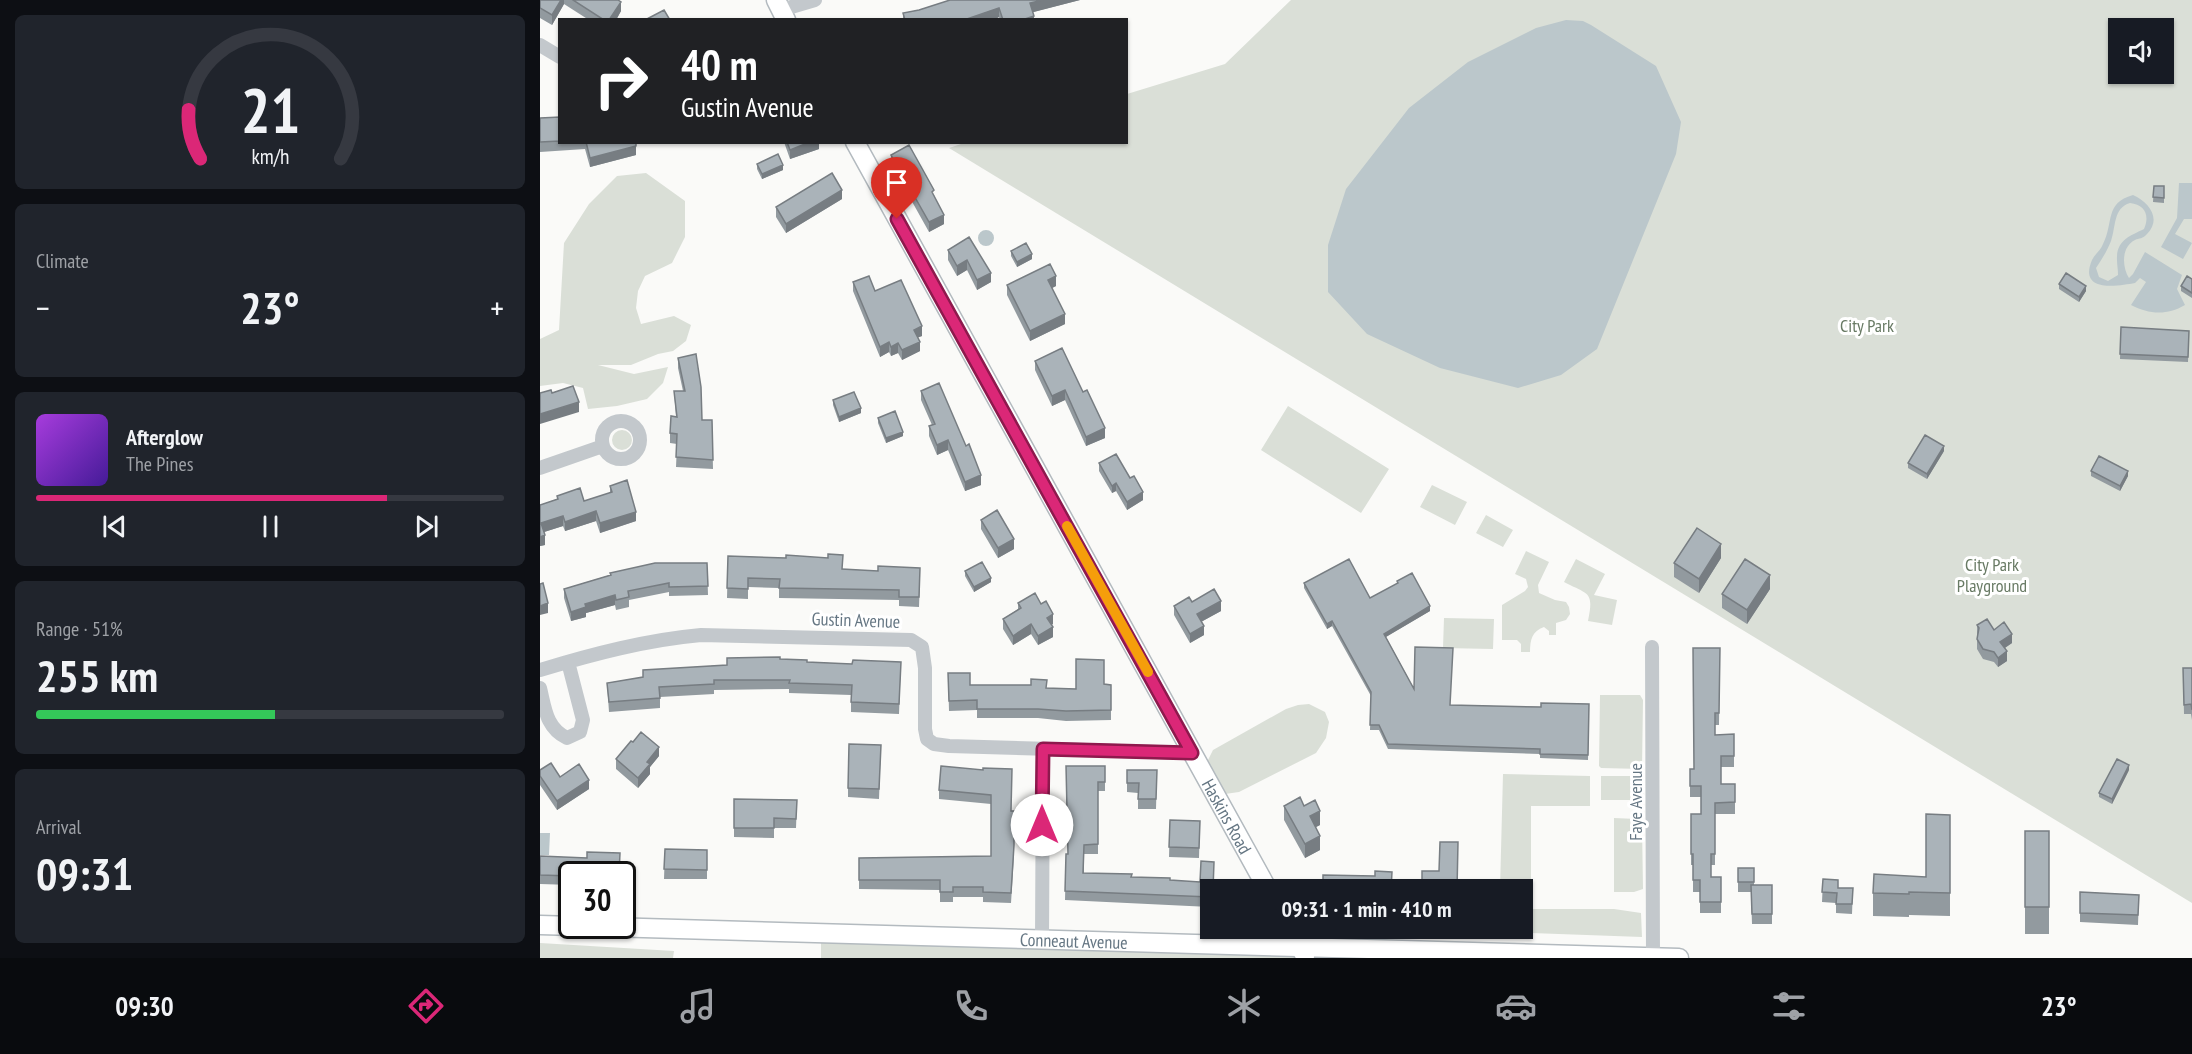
<!DOCTYPE html>
<meta charset="utf-8">
<style>
:root{--surface:#171b24;--page:#20242c;--text:#f1f3f6;--muted:#9ea1a6;--line:#363941;--accent:#db2777}
body{margin:0;font-family:"PT Sans Narrow",sans-serif;background:var(--page);color:var(--text);height:100vh;display:flex;flex-direction:column;font-size:22px;white-space:nowrap}
*{box-sizing:border-box;margin:0}
p{font-size:20px;color:var(--muted)}
.icon{flex:none;width:33px;height:33px;fill:none;stroke:currentColor;stroke-width:2;stroke-linecap:round;stroke-linejoin:round}
.map{position:relative;flex:1;overflow:hidden}
.side{display:flex;flex-direction:column;gap:15px;padding:15px;background:#0d0f14;width:540px}
.side>*{flex:none}
.banner{position:absolute;left:18px;top:18px;width:570px;height:126px;border-radius:0px;box-shadow:0 2px 4px #0004;background:#202124;color:#fff;overflow:hidden}
.fabs{position:absolute;left:1568px;top:18px;display:grid;gap:12px}
.fabs a{display:grid;place-items:center;width:66px;height:66px;border-radius:0px;background:var(--surface);box-shadow:0 2px 4px #0004;font-size:30px}
.speed{position:absolute;left:18px;top:861px;display:flex;gap:12px;font-size:30px;font-weight:700;text-align:center}
.speed>*{display:grid;place-content:center;width:78px;height:78px;border-radius:50%;background:var(--surface);box-shadow:0 2px 4px #0004;line-height:1}
.speed .limit{border:3px solid #111;border-radius:9px;background:#fff;color:#111}
.pin{position:absolute;display:grid;place-items:center;width:51px;height:51px;color:#fff;margin:-62px -26px;border-radius:50% 50% 50% 0;rotate:-45deg;box-shadow:0 0 6px #0007}
.pin .icon{rotate:45deg}
.me{position:absolute;width:66px;margin:-33px;rotate:0deg;stroke-linejoin:round;filter:drop-shadow(0 0 4px #0008)}
.turn{display:flex;align-items:center;gap:21px;height:126px;padding:0 24px;font-size:27px}
.turn .icon{width:78px;height:78px;stroke-width:2.5}
.turn b{display:block;font-size:42px;line-height:51px}
.big{font-size:45px;font-weight:600;line-height:1.1}
.side .card{flex:1;display:flex;flex-direction:column;justify-content:center;gap:9px;min-width:0;padding:0 21px;border-radius:9px;background:var(--page)}
.side .dial{align-items:center;gap:0}
.dial svg{height:156px;overflow:visible;fill:none;stroke:var(--line);stroke-width:7;stroke-linecap:round;text-anchor:middle}
.dial text{fill:var(--text);stroke:none}
.song{display:flex;align-items:center;gap:18px}
.cover{width:72px;height:72px;border-radius:9px;background:linear-gradient(135deg,hsl(280 70% 55%),hsl(260 70% 35%))}
.played{height:6px;border-radius:3px;background:linear-gradient(90deg,var(--accent) 75%,var(--line) 75%)}
.keys{display:flex;justify-content:space-around;direction:ltr}
.heat{display:flex;justify-content:space-between;align-items:center;font-size:33px;direction:ltr}
.charge{height:9px;border-radius:4px;background:linear-gradient(90deg,#34c759 51%,var(--line) 0)}
.trip{position:absolute;left:660px;top:879px;width:333px;height:60px;border-radius:0px;background:var(--surface);box-shadow:0 2px 4px #0004;font-weight:600;line-height:60px;text-align:center}
.tab-bar{display:flex;height:96px;justify-content:space-around;align-items:center;background:#090b0e;color:var(--muted)}
.tab-bar .icon{width:42px;height:42px}
.tab-bar .on{color:var(--accent)}
.tab-bar b{font-size:27px;color:var(--text)}
main{display:flex;flex:1;min-height:0}
.map>svg:first-child{display:block}
</style>
<main>
<section class="side">
<div class="card dial"><svg viewBox="0 0 100 80">
<path d="M14 69A42 42 0 1 1 86 69"/>
<path d="M14 69A42 42 0 0 1 8 44" stroke="#db2777"/>
<text x="50" y="56" font-size="32" font-weight="700">21</text>
<text x="50" y="72" font-size="11">km/h</text>
</svg></div>
<div class="card"><p>Climate</p>
<div class="heat"><a>−</a><b class="big">23°</b><a>+</a></div>
</div>
<div class="card">
<div class="song"><i class="cover"></i><div><b>Afterglow</b><p>The Pines</p></div></div>
<div class="played"></div>
<div class="keys"><svg class="icon" aria-label="previous" viewBox="0 0 24 24"><path d="M18 5L8 12l10 7zM5 5v14"/></svg><svg class="icon" aria-label="pause" viewBox="0 0 24 24"><path d="M8 5v14M16 5v14"/></svg><svg class="icon" aria-label="next" viewBox="0 0 24 24"><path d="M6 5l10 7-10 7zM19 5v14"/></svg></div>
</div>
<div class="card"><p>Range · 51%</p><b class="big">255 km</b><div class="charge"></div></div>
<div class="card"><p>Arrival</p><b class="big">09:31</b></div>
</section>
<div class="map">
<svg width="1652" height="958" viewBox="0 0 1652 958">
<rect width="100%" height="100%" fill="#fafaf8"/>
<!-- green -->
<path fill="#dadfd7" fill-rule="evenodd" d="M751,0H1652V903L409,148L427,142H586L587,94L685,64ZM1578,28H1623V74H1578Z
M106,173L145,201V237L132,263L105,276L98,291L96,308L101,324L134,316L151,325L146,341L133,351L118,354L91,365H58L94,374L128,367L123,383L107,399L77,406L48,409L43,388L23,383L0,386V339L19,330L24,243L49,204L77,176Z
M748,406L849,469L821,513L721,450Z
M72 440a10 10 0 1 1 20 0a10 10 0 1 1-20 0Z
M892,485L927,502L915,525L880,507Z
M946,515L973,530L963,547L936,533Z
M986,551L1009,562L998,585L999,593L1015,600L1026,602L1029,607L1030,614L1026,620L1016,623V635H1009V631L1004,627C992,631 990,640 990,652H981V644L977,640H962V605L985,591L988,587L986,579L975,574Z
M1036,559L1065,574L1054,595L1077,600L1072,625L1048,621C1054,591 1049,595 1024,582Z
M904,618L954,619L953,649L903,648Z
M1060,695H1100L1103,700L1102,769L1061,768L1059,766Z
M769,704L785,712L789,722L786,738L776,753L699,792L685,794L667,762L673,750L746,709L758,705Z
M963,774L1050,776V806H991V909H1074L1101,913L1102,937L959,932L960,929L982,928V890L960,889Z
M1061,776H1104V794H1097V800H1061Z
M1074,818L1097,819L1102,826L1103,889L1094,892H1074Z
M281,938L760,947L766,958H281Z
M0,943L134,951L133,958H0Z"/>
<!-- water -->
<path fill="#bbc7cb" fill-rule="evenodd" d="M1026,20L1043,21L1051,25L1116,66L1141,122L1136,154L1057,349L1021,375L978,388L900,368L827,334L788,292V245L806,189L869,108L928,62L996,28Z
M1639,183H1652V219H1644L1635,234L1652,243L1643,259L1621,247L1637,218Z
M1593,195C1609,202 1622,219 1607,234C1603,239 1599,238 1595,240C1581,247 1582,267 1589,278L1593,274L1605,252L1642,275L1637,289L1645,305C1626,316 1609,314 1591,305L1606,282L1600,278L1595,283C1578,286 1538,293 1552,260C1555,254 1561,250 1563,244C1574,223 1564,203 1593,195ZM1590,203C1605,205 1610,215 1604,229C1590,236 1576,240 1577,260C1577,265 1578,269 1578,275L1568,281L1559,277L1556,268C1562,259 1567,251 1571,241C1576,227 1573,208 1590,203Z
M438 238a8 8 0 1 1 16 0a8 8 0 1 1-16 0Z
M0,833H10L9,855H0Z"/>
<g fill="none" stroke-linecap="round" stroke-linejoin="round">
<!-- secondary casing -->
<g stroke="#b3babf" stroke-width="21">
<g id="secondary">
<path d="M236,0L246,20"/>
<path id="s1" d="M315,142L728,890"/>
<path id="s2" d="M0,925L1139,958"/>
<path d="M749,928L765,956"/>
</g>
</g>
<!-- street -->
<path stroke="#c3c8cc" stroke-width="14" d="M241,10L275,0
M0,45L20,57
M62 440a19 19 0 1 1 38 0a19 19 0 1 1-38 0Z
M0,468L63,446
M1112,647L1113,957
M0,670C53,654 106,640 161,635L371,640L382,647L385,668V729L387,739L394,744L409,746L652,753
M0,688C5,708 6,728 27,738L40,732L43,720L28,662
M502,939L503,749"/>
<!-- secondary -->
<use href="#secondary" stroke="#fff" stroke-width="18"/>
</g>
<!-- wall -->
<path fill="#929a9f" d="M0,0H78L81,11L76,20H49L24,4L12,25L0,18Z
M410,0H540L493,12L494,20H460L459,17L453,20H363V13L379,10Z
M20,117V142H96V155L50,167L45,149L0,152V118Z
M244,142H279V149L250,159Z
M351,155L394,195L404,224L389,232L351,164Z
M217,164L243,170L222,179L217,169Z
M1614,186H1624V203L1613,202Z
M302,199L246,233L236,217V207Z
M429,237L451,282L437,290L427,270L417,276L408,260V250Z
M471,251L492,259L477,267L471,256Z
M1652,279V298L1641,291V286Z
M313,282L335,291L382,336L378,337L380,351L362,360L358,353L351,356L349,352L340,357L313,291Z
M1519,284L1546,291L1539,302L1519,289Z
M467,285L516,286L512,288L525,324L490,341L467,295Z
M1581,327L1649,331L1648,362L1580,359Z
M138,358L162,420H172L173,469L136,467L137,444L130,443V433L136,417L134,391H143L138,368Z
M495,361L543,392L565,438L546,446L525,400L512,406L495,370Z
M381,391L441,485L425,491L408,450L397,455L389,436V426L392,425L381,400Z
M293,400L321,413L299,422L293,405Z
M338,418L363,436L346,443L338,423Z
M1404,451L1387,479L1368,468V463Z
M559,463L590,478L603,500L587,510L576,491L572,493L559,471Z
M1551,471L1588,476L1580,491L1551,476Z
M70,486L96,521L60,533L56,521L25,531L23,526L4,532L5,545L0,546V505L17,499V496L44,501L70,493Z
M441,520L474,549L458,558L441,529Z
M188,556L380,577L379,607L359,606V600L239,598V588L208,587V599L187,598Z
M1181,558L1159,593L1134,577V563Z
M167,563L168,595L129,596V592L89,600V607L76,610L75,605L46,613V617L31,621L24,598V589L70,575V573Z
M425,571L451,582L434,592L425,576Z
M857,581L890,611L846,637L874,689L910,705L1001,707L1049,704L1048,760L1000,758V754L848,749L839,730H830L831,696L792,626L787,629L764,588V583L830,598L857,584Z
M1230,589L1207,624L1182,608V594Z
M652,602L681,611L661,622L664,635L650,643L634,615V606Z
M478,603L513,624L511,625L513,637L498,645L491,634L473,645L463,629V619L478,609Z
M1437,625L1454,630L1472,643L1465,648L1467,661L1458,667L1454,662L1443,659L1437,649Z
M1180,648L1179,725H1175V735L1194,734V767H1181V784L1195,802V814H1175V865H1171V877H1181V913H1160V892H1153V865H1151V814H1161V797H1150V769H1154Z
M240,659L267,662L312,664L361,662L359,714L311,712V695L249,693V689L174,690V694L120,697V708L69,712L67,683L103,677V670L187,665Z
M1643,668H1652V720L1651,714H1644Z
M408,673L430,685L536,689L564,684L571,685V720L526,721L498,718H437V710L409,711Z
M93,742L119,756L110,767V774L98,788L76,769V759Z
M341,745L339,799L308,797V788Z
M526,766H565V791H558V854H544V873L630,880L670,890V907L525,900L526,854H528Z
M0,770L20,777L49,789L17,810L0,785Z
M443,770L471,811L474,855L471,903L443,902V897H413V902H400V890L319,889V858L451,856V804L399,799V790Z
M587,770H617L616,809H598V793L587,792Z
M1589,770L1572,804L1559,797V793Z
M194,799L257,800L256,828H234V838L194,837Z
M744,806H764L780,825L776,827L780,850L765,858L744,820Z
M1410,815V916L1369,915V917L1333,916V893L1386,877Z
M630,820L660,821L659,858L629,857Z
M1485,831H1509V934H1485Z
M125,849L167,850V879H124Z
M0,856L47,858L32,874V885L0,884Z
M1198,868H1214V885H1232V924H1212L1211,892H1198Z
M1283,879L1298,888H1313L1312,914L1296,913V903L1282,902Z
M1540,892L1599,895L1598,925L1540,922Z"/>
<!-- shaded-wall -->
<path fill="#777d82" d="M21,0H24V4L12,25V15Z
M503,0H540L490,13V3Z
M81,2V11L76,20H69Z
M459,8V17L453,20H424Z
M494,16V20H482Z
M270,142H279V149L250,159V150Z
M96,146V155L50,167V158Z
M243,165V170L222,179V174Z
M302,190V199L246,233V224Z
M404,215V224L389,232V222Z
M492,254V259L477,267V262Z
M427,260V270L417,276V266Z
M451,273V282L437,290V280Z
M516,276V286L508,290V280Z
M1546,286V291L1539,302V297Z
M525,314V324L490,341V331Z
M382,326V336L374,339V330Z
M349,342V352L340,357V347Z
M380,342V351L362,360V350Z
M358,343V353L351,356V347Z
M525,390V400L512,406V396Z
M39,402V412L0,424V414Z
M321,408V413L299,422V417Z
M565,428V438L546,446V437Z
M363,432V436L346,443V438Z
M408,440V450L397,455V445Z
M1404,446V451L1387,479V474Z
M1588,471V476L1580,491V486Z
M441,475V485L425,491V482Z
M576,483V491L572,493V486Z
M603,492V500L587,510V502Z
M56,511V521L25,531V522Z
M96,512V521L60,533V523Z
M23,516V526L1,533V523Z
M5,535V545L0,546V537Z
M474,539V549L458,558V548Z
M1181,544V558L1159,593V579Z
M1230,575V589L1207,624V610Z
M451,578V582L434,592V587Z
M75,595V605L46,613V617L31,621V612L45,604Z
M681,601V611L657,624V614Z
M8,603V613L0,615V606Z
M890,606V611L844,638V634Z
M513,614V624L507,627V618Z
M792,621V626L787,629V624Z
M491,624V634L473,645V636Z
M664,626V635L650,643V634Z
M513,627V637L498,645V636Z
M1472,634V643L1460,651V642Z
M1467,651V661L1458,667V658Z
M119,747V756L110,767V774L98,788V778L107,762Z
M1589,765V770L1572,804V799Z
M49,780V789L17,810V801Z
M780,811V825L770,830V816Z
M780,836V850L765,858V844Z"/>
<!-- building -->
<path fill="#aab3b9" stroke="#777d82" stroke-width="1.5" d="M0,0H21L12,15L0,8Z
M33,0H78L81,2L69,20H64Z
M410,0H503L490,3L494,16L482,20H463L459,8L424,20H365L363,13L379,10Z
M124,10L130,20H105Z
M20,117V141L0,142V118Z
M46,142H96V146L50,158Z
M247,142H270L250,150Z
M369,145L394,190L392,192L404,215L389,222L351,155Z
M238,154L243,165L222,174L217,164Z
M292,173L302,190L246,224L236,207Z
M1614,186H1624V198L1613,197Z
M429,237L451,273L437,280L427,260L417,266L408,250Z
M486,243L492,254L477,262L471,251Z
M510,264L516,276L508,280L525,314L490,331L467,285Z
M1526,273L1546,286L1539,297L1519,284Z
M329,276L335,291L361,280L382,326L374,330L380,342L362,350L358,343L351,347L349,342L340,347L313,282Z
M1647,276L1652,279V293L1641,286Z
M1581,327L1649,331L1648,357L1580,354Z
M522,348L543,392L547,390L565,428L546,437L525,390L512,396L495,361Z
M156,354L161,387L162,420H172L173,460L136,457L137,434L130,433L131,416L137,417L134,391H145L138,358Z
M399,383L426,446L429,444L441,475L425,482L408,440L397,445L389,426L395,424L381,391Z
M33,386L39,402L0,414V393L11,390L12,393Z
M314,392L321,408L299,417L293,400Z
M355,411L363,432L346,438L338,418Z
M1385,435L1404,446L1387,474L1368,463Z
M576,454L590,478L594,476L603,492L587,502L576,483L572,486L559,463Z
M1559,456L1588,471L1580,486L1551,471Z
M87,480L96,512L60,523L56,511L25,522L23,516L1,523L5,535L0,537V505L18,499L17,496L40,488L44,501L72,492L70,486Z
M457,510L474,539L458,548L441,520Z
M1157,528L1181,544L1159,579L1134,563Z
M288,554L303,555L302,569L338,571V566L380,568L379,597H359V590L239,588L240,579L208,578V589L187,588L188,556L246,558V555L288,558Z
M809,559L830,598L858,583L857,581L872,573L890,606L844,634L874,689L875,647L913,648L910,705L1001,707V703L1049,704L1048,755L1000,754V749L848,744L839,725H830L831,692L792,621L787,624L764,583Z
M1205,559L1230,575L1207,610L1182,594Z
M442,562L451,578L434,587L425,571Z
M115,563H167L168,586L129,587V583L88,591L89,597L76,600L75,595L45,604L46,607L31,612L24,589L71,575L70,573Z
M3,583L8,603L0,606V584Z
M674,589L681,601L657,614L664,626L650,634L634,606L649,597L652,602Z
M495,593L501,604L506,601L513,614L507,618L513,627L498,636L491,624L473,636L463,619L481,608L478,603Z
M1447,619L1454,630L1464,622L1472,634L1460,642L1467,651L1458,658L1454,652L1443,649L1437,639L1439,628L1437,625Z
M1153,648H1180L1179,713H1175V735L1194,734V756H1181V784H1195V802L1175,803V854H1171V877H1181V902H1160V880H1153V854H1151V814H1161V786H1150V769H1154Z
M240,657V659L267,660V662L312,664L313,660L361,662L359,704L311,702L312,685L249,683L250,680H174V684L119,687L120,698L69,702L67,683L103,677V670L187,665V658Z
M536,659L564,660V684L571,685V710L526,711L498,709H437V700L409,701L408,673H430V685H491V679L507,680L506,688L536,689Z
M1643,668H1652V710L1651,704L1644,705Z
M101,732L119,747L107,762L110,764L98,778L76,759L91,741L93,742Z
M309,744L341,745L339,789L308,788Z
M1577,759L1589,765L1572,799L1559,793Z
M11,763L20,777L39,764L49,780L17,801L0,776V770Z
M401,766L443,770V768L472,769L471,811H474V845L471,893L443,892V887H413V892H400V880H319V858L451,856V795L399,790Z
M526,766H565V782H558V844L544,845L543,873L592,874L591,877L630,878V880L660,882L661,861L674,862L673,890H670V897L525,891L526,854H528Z
M587,770H617L616,799H598L599,783H587Z
M760,797L764,806L775,800L780,811L770,816L780,836L765,844L744,806Z
M194,799L257,800L256,819L234,818V828H194Z
M1386,814L1410,815V893L1369,892V894L1333,893L1334,874L1386,877Z
M630,820L660,821L659,848L629,847Z
M1485,831H1509V907H1485Z
M900,842H918L917,890H882V871H899Z
M125,849L167,850V870L124,869Z
M47,852L80,853L79,874H32V876L0,875V856L47,858Z
M1198,868H1214V882H1198Z
M835,871L852,872L851,890H776V880H783V875L835,876Z
M1283,879L1298,880V888H1313L1312,904H1296L1297,893L1282,892Z
M1211,885H1232V914H1212Z
M1540,892L1599,895L1598,915L1540,913Z"/>
<g fill="none" stroke-linecap="round" stroke-linejoin="round">
<!-- route casing -->
<g stroke="#8e194d" stroke-width="15">
<path id="route" d="M357,219L652,753L503,749L502,825"/>
</g>
<!-- route -->
<use href="#route" stroke="#db2777" stroke-width="10"/>
<!-- slow -->
<path stroke="#f59e0b" stroke-width="10" d="M527,526L608,672"/>
</g>
<g text-anchor="middle" dominant-baseline="central" stroke-width="6" stroke-linejoin="round" paint-order="stroke">
<!-- park labels -->
<g font-size="18" fill="#687a64" stroke="#fff">
<text x="1327" y="325">City Park</text>
<text x="1452" y="564">City Park<tspan x="1452" dy="21">Playground</tspan></text>
</g>
<!-- street labels -->
<g font-size="18" fill="#657683" stroke="#fff">
<text transform="translate(316 620) rotate(2)">Gustin Avenue</text>
<text transform="translate(1095 802) rotate(-90)">Faye Avenue</text>
<text stroke="none"><textPath href="#s1" startOffset="770">Haskins Road</textPath></text>
<text stroke="none"><textPath href="#s2" startOffset="534">Conneaut Avenue</textPath></text>
</g>
</g>
</svg>
<div class="fabs">
<a><svg class="icon" aria-label="sound" viewBox="0 0 24 24"><path d="M4 9h4l5-4v14l-5-4H4zM17 9q2 3 0 6"/></svg></a>
</div>
<div class="speed"><div class="limit">30</div></div>
<div class="pin" style="left:357px;top:219px;background:#d93025"><svg class="icon" aria-label="arrive" viewBox="0 0 24 24"><path d="M6 21V4h12l-3 4 3 4H6"/></svg></div>
<svg class="me" style="left:502px;top:825px" viewBox="-20 -20 40 40"><circle r="19" fill="#fff"/><path d="M0-13L10 11 0 6-10 11z" fill="#db2777"/></svg>
<div class="trip">09:31 · 1 min · 410 m</div>
<div class="banner">
<div class="turn"><svg class="icon" aria-label="right" viewBox="0 0 24 24"><path d="M7 20v-9h11M14 6l5 5-5 5"/></svg><div><b>40 m</b>Gustin Avenue</div></div>
</div>
</div>
</main>
<nav class="tab-bar">
<b>09:30</b>
<svg class="icon on" aria-label="directions" viewBox="0 0 24 24"><path d="M12 3l9 9-9 9-9-9zM9 14v-3h6M13 9l2 2-2 2"/></svg>
<svg class="icon" aria-label="music" viewBox="0 0 24 24"><path d="M9 18V5l10-2v13"/><circle cx="6" cy="18" r="3"/><circle cx="16" cy="16" r="3"/></svg>
<svg class="icon" aria-label="phone" viewBox="0 0 24 24"><path d="M5 4h4l2 5-3 2q2 4 5 5l2-3 5 2v4C11 20 4 13 5 4z"/></svg>
<svg class="icon" aria-label="climate" viewBox="0 0 24 24"><path d="M12 3v18M4 7l16 10M4 17L20 7"/></svg>
<svg class="icon" aria-label="car" viewBox="0 0 24 24"><path d="M5 17H2v-5l4-1 3-4h7l3 4 3 1v5h-3M9 17h6M6 11h13"/><circle cx="7" cy="17" r="2"/><circle cx="17" cy="17" r="2"/></svg>
<svg class="icon" aria-label="filters" viewBox="0 0 24 24"><path d="M4 7h16M4 17h16"/><circle cx="9" cy="7" r="2"/><circle cx="15" cy="17" r="2"/></svg>
<b>23°</b>
</nav>
